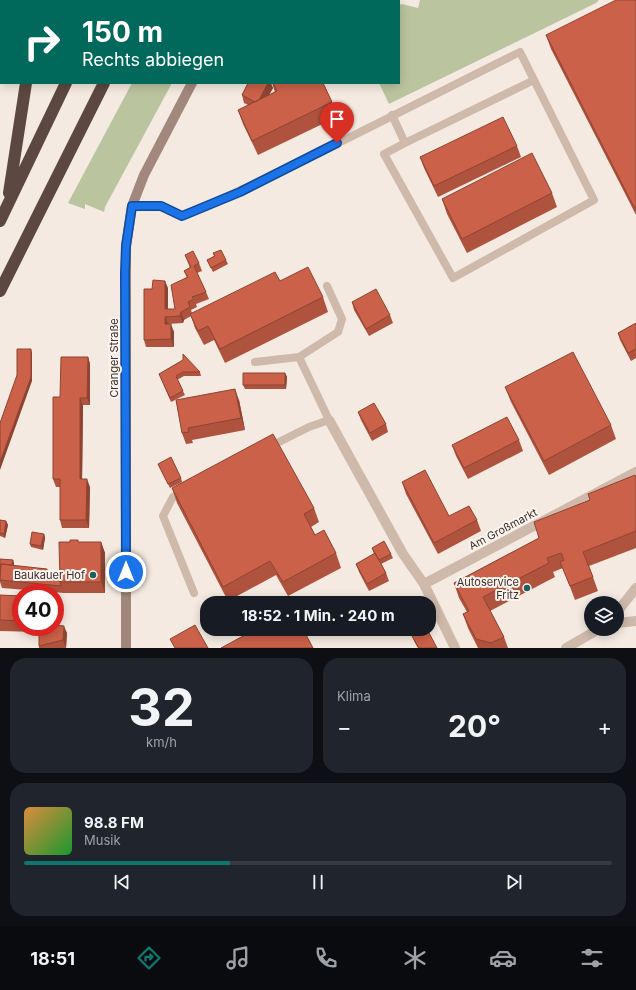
<!DOCTYPE html>
<html lang="de">
<meta charset="utf-8">
<style>
:root{--surface:#171b24;--page:#20242c;--text:#f1f3f6;--muted:#9ea1a6;--line:#363941;--accent:#0f766e}
body{margin:0;font-family:Inter,sans-serif;background:var(--page);color:var(--text);height:100vh;display:flex;flex-direction:column;font-size:15px;white-space:nowrap}
*{box-sizing:border-box;margin:0}
p{font-size:13px;color:var(--muted)}
.icon{flex:none;width:22px;height:22px;fill:none;stroke:currentColor;stroke-width:2;stroke-linecap:round;stroke-linejoin:round}
.map{position:relative;height:648px;overflow:hidden}
.details{display:flex;flex-direction:column;gap:10px;padding:10px;background:#0d0f14;flex:1}
.details>*{flex:none}
.top-card{position:absolute;left:0px;top:0px;width:400px;height:84px;box-shadow:0 2px 10px #0003;background:#00695c;color:#fff;overflow:hidden}
.tools{position:absolute;left:584px;top:596px;display:grid;gap:8px}
.tools a{display:grid;place-items:center;width:40px;height:40px;border-radius:50%;background:var(--surface);box-shadow:0 2px 10px #0003;font-size:20px}
.speed{position:absolute;left:12px;top:584px;display:flex;gap:8px;font-size:20px;font-weight:700;text-align:center}
.speed>*{display:grid;place-content:center;width:52px;height:52px;border-radius:50%;background:var(--surface);box-shadow:0 2px 10px #0003;line-height:1}
.speed .limit{border:6px solid #d22;background:#fff;color:#111}
.pin{position:absolute;display:grid;place-items:center;width:34px;height:34px;color:#fff;margin:-41px -17px;border-radius:50% 50% 50% 0;rotate:-45deg;box-shadow:0 0 4px #0007}
.pin .icon{rotate:45deg}
.me{position:absolute;width:44px;margin:-22px;rotate:0deg;stroke-linejoin:round;filter:drop-shadow(0 0 3px #0008)}
.turn{display:flex;align-items:center;gap:14px;height:84px;padding:0 16px;font-size:18px}
.turn .icon{width:52px;height:52px;stroke-width:2.5}
.turn b{display:block;font-size:28px;line-height:34px}
.big{font-size:30px;font-weight:700;line-height:1.1}
.details .card{flex:1;display:flex;flex-direction:column;justify-content:center;gap:6px;min-width:0;padding:0 14px;border-radius:16px;background:var(--page)}
.details .dial{align-items:center;gap:0}
.dial b{font-size:52px;line-height:1}
.song{display:flex;align-items:center;gap:12px}
.cover{width:48px;height:48px;border-radius:6px;background:linear-gradient(135deg,hsl(30 70% 55%),hsl(130 70% 35%))}
.played{height:4px;border-radius:2px;background:linear-gradient(90deg,var(--accent) 35%,var(--line) 35%)}
.keys{display:flex;justify-content:space-around;direction:ltr}
.heat{display:flex;justify-content:space-between;align-items:center;font-size:22px;direction:ltr}
.details .tiles{flex:1;display:grid;gap:10px;grid-template-columns:1fr 1fr}
.card:last-child{grid-column:span 2}
.trip{position:absolute;left:200px;top:596px;width:236px;height:40px;border-radius:16px;background:var(--surface);box-shadow:0 2px 10px #0003;font-weight:700;line-height:40px;text-align:center}
.menu{display:flex;height:64px;justify-content:space-around;align-items:center;background:#090b0e;color:var(--muted)}
.menu .icon{width:28px;height:28px}
.menu .selected{color:var(--accent)}
.menu b{font-size:18px;color:var(--text)}
.map>svg:first-child{display:block}
</style>
<div class="map">
<svg width="636" height="648" viewBox="0 0 636 648">
<rect width="100%" height="100%" fill="#f4eae1"/>
<!-- green -->
<path fill="#bac59f" d="M420,0H599L596,3L389,104L379,83H399V5L402,4L418,8Z
M132,83H172L105,207L104,212L85,204V209L68,203Z"/>
<g fill="none" stroke-linecap="round" stroke-linejoin="round">
<!-- lane -->
<path stroke="#ceb9ab" stroke-width="8" d="M405,143L534,80
M132,206H161L182,216C297,167 408,107 520,52L594,200L453,278L384,154L405,143L392,115
M299,357L338,332L342,319L327,286
M255,362L299,357L329,420L309,427L269,447
M184,491L173,497L163,516L194,593"/>
<!-- street -->
<path stroke="#ceb9ab" stroke-width="10" d="M329,420L403,554L424,584L455,648
M424,584L636,472
M617,612L636,588
M617,623L636,621
M566,648L599,629"/>
<!-- secondary -->
<path stroke="#a2887c" stroke-width="10" d="M236,1L237,0
M126,648V246L132,206L144,175L192,83"/>
<!-- highway -->
<path stroke="#5d4841" stroke-width="12" d="M45,1V0
M108,1L109,0
M145,1V0
M9,193L26,83
M0,221L66,83
M0,291L104,83"/>
</g>
<!-- wall -->
<path fill="#af533e" d="M262,0H296L297,1H263Z
M636,0V215L551,49L546,35Z
M245,83H268L273,88L269,95L275,92L272,83H323L332,102L337,117L258,155L243,124L238,110L248,105L244,103L242,95L248,84Z
M517,146L521,157L438,197L424,168L420,157Z
M552,193L557,207L467,253L447,214L442,199Z
M213,253L226,260L228,264L213,272L207,260L214,256Z
M185,255L199,263L202,271L197,273L206,292L209,299L196,304L197,307L191,310L192,313L280,281L323,297L328,312L225,363L214,340L204,345L195,328L191,316L184,320L183,323L168,324L174,332V347H146L144,340L168,288V309H175L187,278L184,271L190,268Z
M352,302L390,315L393,323L369,336L354,310Z
M636,323V358L631,361L620,340L618,333Z
M88,357L90,364V405H83L82,479L90,487L89,528H62L60,520V487H56L53,479Z
M183,360L200,372L201,376H184L177,380L185,395L171,402L159,374Z
M285,373L287,377L286,389H245L243,385Z
M505,387L611,425L616,439L549,475L511,402Z
M176,400H239L245,430L192,440L193,443L186,444L182,433Z
M358,412L386,424L388,432L372,441L361,420Z
M519,440L523,451L468,479L456,456L452,445Z
M158,464L181,478L182,482L170,488Z
M636,477V548L589,566L598,591L575,600L563,568L553,572L555,577L490,611L504,637L508,648H478L468,628L463,614L467,612L459,598L454,583L539,538L590,500Z
M402,482L449,516L477,520L481,531L438,554L406,494Z
M172,488L314,508L319,522L311,527L315,535L336,553L341,568L288,596L276,575L228,601L177,503Z
M0,520L6,521L8,525L5,538L0,536Z
M44,534L45,538L43,550L31,547L30,544Z
M79,542H101L105,553V593H64L2,588L0,582V559L13,560L14,564V566L47,569L48,572L60,573Z
M372,548L391,554L393,558L381,564L386,573L389,581L369,591L359,572L356,564L374,554Z
M0,595L21,596V627H55L56,608V625L67,633L66,648H39V632L0,631Z
M412,636L437,648H418L415,643Z"/>
<!-- shaded-wall -->
<path fill="#8e4432" d="M268,83H271L273,88L260,111L257,103Z
M165,281L168,288V316L165,309Z
M181,312L184,320L183,323L180,316Z
M165,317L168,324H165Z
M171,324L174,332V347L171,339Z
M31,349L32,353V381L0,470V462Z
M88,357L90,364V405L87,398Z
M285,373L287,377L286,389L285,385Z
M235,389L239,400L245,430L241,418Z
M80,398L83,405L82,487L80,479Z
M87,479L90,487L89,528L86,520Z
M6,521L8,525L5,538L4,534Z
M44,534L45,538L43,550L41,546Z
M101,542L105,553V593L101,582Z
M13,560L14,564L13,573L11,569Z
M55,605L56,608L55,633Z
M64,626L67,633L66,648L63,640Z"/>
<!-- building -->
<path fill="#cb6148" stroke="#8e4432" d="M272,0H295V1H274Z
M298,0H302L305,1H297Z
M354,0H369L368,1H354Z
M616,0H636V211L546,35Z
M248,83H268L259,100L255,102L242,95Z
M273,83H323L332,102L252,141L238,110L277,91Z
M503,117L517,146L434,186L420,157Z
M532,153L552,193L462,239L442,199Z
M221,250L226,260L211,268L207,260L215,256L213,253Z
M193,251L199,263L194,266L206,292L192,297L194,299L188,302L190,307L181,312L180,316L165,317V324H171V339L144,340V289H152L153,280L165,281V309H175L171,285L188,277L184,271L191,267L185,255Z
M308,267L323,297L220,349L208,326L198,331L190,314L275,272L280,281Z
M376,289L390,315L366,329L352,302Z
M636,323V349L628,353L618,333Z
M17,349H31V377L0,462V423L17,375Z
M573,352L611,425L544,461L505,387Z
M183,354L200,372H183L176,376L183,391L170,398L159,374L183,360Z
M61,357H88L87,398H80V479H87L86,520H60V479H53V397H60Z
M243,373H285V385H243Z
M235,389L241,418L188,428L189,432L182,433L176,400Z
M374,403L386,424L370,433L358,412Z
M507,417L519,440L464,468L452,445Z
M273,434L314,508L304,514L315,535L324,530L336,553L283,582L270,561L223,587L172,488Z
M171,457L181,478L168,484L158,464Z
M425,470L449,516L469,506L477,520L434,543L402,482Z
M635,475L636,477V531L583,552L593,577L570,586L560,562L564,560L561,553L547,558L549,563L483,597L504,637L491,643L476,639L463,614L469,611L454,583L539,538L534,522L590,500L588,494Z
M0,520L6,521L4,534L0,533Z
M32,532L44,534L41,546L30,544Z
M70,540H78V542H101V582H60L59,542H70Z
M384,541L391,554L379,560L372,548Z
M375,553L386,573L367,584L356,564Z
M0,559L13,560L12,565L1,564L0,568Z
M1,564L47,569V572L60,573V582L61,586L0,580Z
M0,595L21,596V621L0,620Z
M55,625L64,626L63,640L39,646V627H55Z
M195,625L208,648H175L170,639Z
M256,629H303L313,648H221Z
M424,629H427L437,648H419L412,636Z"/>
<g fill="none" stroke-linecap="round" stroke-linejoin="round">
<!-- route casing -->
<g stroke="#114b97" stroke-width="10">
<path id="route" d="M126,572L125,273L126,246L132,206H161L182,216L240,192L337,143"/>
</g>
<!-- route -->
<use href="#route" stroke="#1a73e8" stroke-width="7"/>
</g>
<!-- markers -->
<g fill="#1e5e5f" stroke="#fbf4ee" stroke-width="1.5">
<circle cx="93" cy="575" r="4"/>
<circle cx="527" cy="588" r="4"/>
</g>
<g text-anchor="middle" dominant-baseline="central" stroke-width="4" stroke-linejoin="round" paint-order="stroke">
<!-- street labels -->
<g font-size="11" fill="#3b2f2b" stroke="#fbf4ee">
<text transform="translate(114 358) rotate(-90)">Cranger Straße</text>
<text transform="translate(503 529) rotate(-28)">Am Großmarkt</text>
</g>
<!-- poi labels -->
<g font-size="11" fill="#3b2f2b" stroke="#fbf4ee" text-anchor="end">
<text x="85" y="575">Baukauer Hof</text>
<text x="519" y="582">Autoservice<tspan x="519" dy="13">Fritz</tspan></text>
</g>
</g>
</svg>
<div class="tools">
<a><svg class="icon" aria-label="layers" viewBox="0 0 24 24"><path d="M12 4l9 5-9 5-9-5zM3 14l9 5 9-5"/></svg></a>
</div>
<div class="speed"><div class="limit">40</div></div>
<div class="pin" style="left:337px;top:143px;background:#d93025"><svg class="icon" aria-label="arrive" viewBox="0 0 24 24"><path d="M6 21V4h12l-3 4 3 4H6"/></svg></div>
<svg class="me" style="left:126px;top:572px" viewBox="-20 -20 40 40"><circle r="17" fill="#1a73e8" stroke="#fff" stroke-width="3"/><path d="M0-11L8 9 0 5-8 9z" fill="#fff"/></svg>
<div class="trip">18:52 · 1 Min. · 240 m</div>
<div class="top-card">
<div class="turn"><svg class="icon" aria-label="right" viewBox="0 0 24 24"><path d="M7 20v-9h11M14 6l5 5-5 5"/></svg><div><b>150 m</b>Rechts abbiegen</div></div>
</div>
</div>
<section class="details">
<div class="tiles">
<div class="card dial"><b>32</b><p>km/h</p></div>
<div class="card"><p>Klima</p>
<div class="heat"><a>−</a><b class="big">20°</b><a>+</a></div>
</div>
<div class="card">
<div class="song"><i class="cover"></i><div><b>98.8 FM</b><p>Musik</p></div></div>
<div class="played"></div>
<div class="keys"><svg class="icon" aria-label="previous" viewBox="0 0 24 24"><path d="M18 5L8 12l10 7zM5 5v14"/></svg><svg class="icon" aria-label="pause" viewBox="0 0 24 24"><path d="M8 5v14M16 5v14"/></svg><svg class="icon" aria-label="next" viewBox="0 0 24 24"><path d="M6 5l10 7-10 7zM19 5v14"/></svg></div>
</div>
</div>
</section>
<nav class="menu">
<b>18:51</b>
<svg class="icon selected" aria-label="directions" viewBox="0 0 24 24"><path d="M12 3l9 9-9 9-9-9zM9 14v-3h6M13 9l2 2-2 2"/></svg>
<svg class="icon" aria-label="music" viewBox="0 0 24 24"><path d="M9 18V5l10-2v13"/><circle cx="6" cy="18" r="3"/><circle cx="16" cy="16" r="3"/></svg>
<svg class="icon" aria-label="phone" viewBox="0 0 24 24"><path d="M5 4h4l2 5-3 2q2 4 5 5l2-3 5 2v4C11 20 4 13 5 4z"/></svg>
<svg class="icon" aria-label="climate" viewBox="0 0 24 24"><path d="M12 3v18M4 7l16 10M4 17L20 7"/></svg>
<svg class="icon" aria-label="car" viewBox="0 0 24 24"><path d="M5 17H2v-5l4-1 3-4h7l3 4 3 1v5h-3M9 17h6M6 11h13"/><circle cx="7" cy="17" r="2"/><circle cx="17" cy="17" r="2"/></svg>
<svg class="icon" aria-label="filters" viewBox="0 0 24 24"><path d="M4 7h16M4 17h16"/><circle cx="9" cy="7" r="2"/><circle cx="15" cy="17" r="2"/></svg>
</nav>
